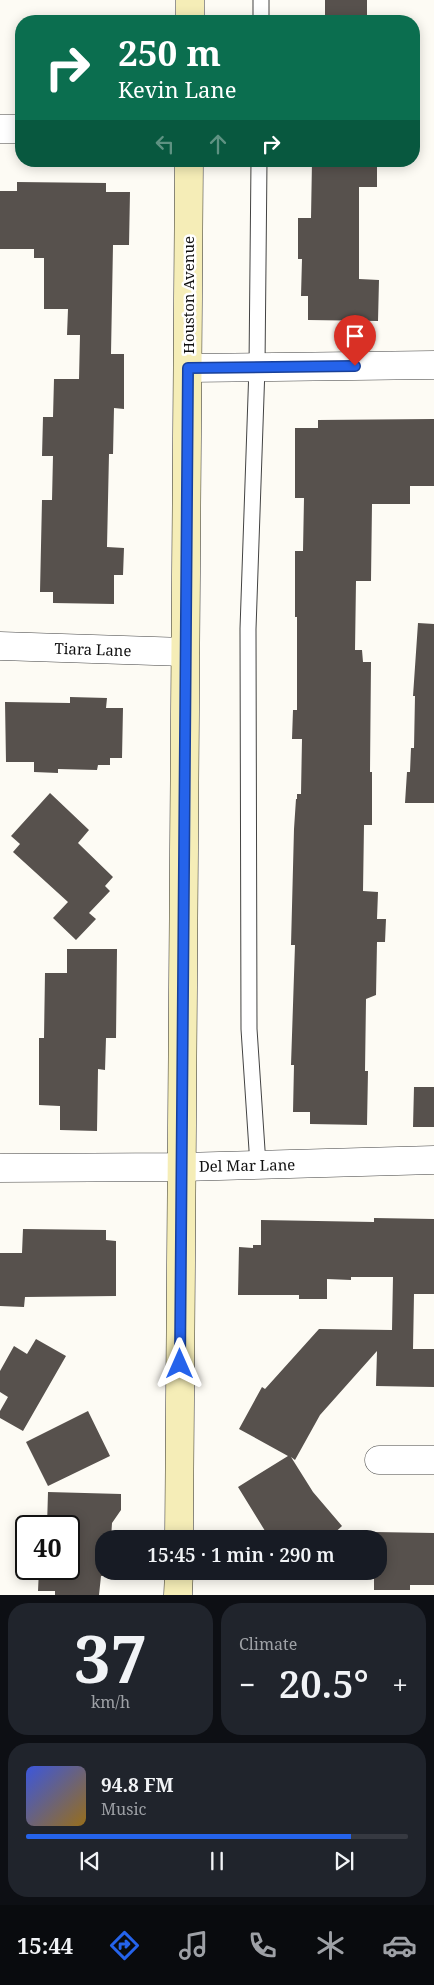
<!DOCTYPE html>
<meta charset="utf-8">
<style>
:root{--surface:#171b24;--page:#20242c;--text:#f1f3f6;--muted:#9ea1a6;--line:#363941;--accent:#2563eb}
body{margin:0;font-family:"Noto Serif",serif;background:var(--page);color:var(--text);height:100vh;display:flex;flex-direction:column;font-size:19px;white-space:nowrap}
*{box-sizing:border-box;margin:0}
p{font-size:16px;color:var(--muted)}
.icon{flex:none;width:28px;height:28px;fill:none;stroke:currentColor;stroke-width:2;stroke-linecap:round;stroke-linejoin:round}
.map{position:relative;height:1595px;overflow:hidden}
.details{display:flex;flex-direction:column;gap:8px;padding:8px;background:#0d0f14;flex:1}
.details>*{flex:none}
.hud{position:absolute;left:15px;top:15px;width:405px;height:152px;border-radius:20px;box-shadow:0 2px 12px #0003;background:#0b6e4f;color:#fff;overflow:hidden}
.speed{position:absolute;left:15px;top:1515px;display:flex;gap:10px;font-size:25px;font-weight:700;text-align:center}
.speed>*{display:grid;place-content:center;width:65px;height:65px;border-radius:50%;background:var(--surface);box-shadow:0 2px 12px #0003;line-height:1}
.speed .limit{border:2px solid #111;border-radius:8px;background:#fff;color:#111}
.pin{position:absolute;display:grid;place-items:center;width:42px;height:42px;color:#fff;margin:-51px -21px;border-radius:50% 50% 50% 0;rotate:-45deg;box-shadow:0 0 5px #0007}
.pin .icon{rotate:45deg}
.me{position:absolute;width:55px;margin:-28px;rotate:0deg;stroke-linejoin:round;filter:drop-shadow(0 0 4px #0008)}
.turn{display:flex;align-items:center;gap:18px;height:105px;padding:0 20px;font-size:22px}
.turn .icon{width:65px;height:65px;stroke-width:2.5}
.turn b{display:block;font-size:35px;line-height:42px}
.lanes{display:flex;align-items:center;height:48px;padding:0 20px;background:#0003;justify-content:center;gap:25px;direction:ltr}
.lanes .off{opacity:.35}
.big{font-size:38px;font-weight:600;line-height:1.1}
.details .card{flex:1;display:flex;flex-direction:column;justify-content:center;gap:8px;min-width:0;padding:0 18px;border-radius:20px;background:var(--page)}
.details .dial{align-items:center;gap:0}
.dial b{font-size:65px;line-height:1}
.song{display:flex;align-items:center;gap:15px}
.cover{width:60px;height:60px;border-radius:8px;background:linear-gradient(135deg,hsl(230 70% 55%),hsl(40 70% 35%))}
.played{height:5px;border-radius:2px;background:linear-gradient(90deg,var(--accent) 85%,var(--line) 85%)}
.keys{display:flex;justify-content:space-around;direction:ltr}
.heat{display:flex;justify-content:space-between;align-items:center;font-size:28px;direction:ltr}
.details .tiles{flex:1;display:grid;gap:8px;grid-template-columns:1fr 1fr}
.card:last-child{grid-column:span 2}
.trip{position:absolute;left:95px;top:1530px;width:292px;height:50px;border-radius:20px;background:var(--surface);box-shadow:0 2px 12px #0003;font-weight:600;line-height:50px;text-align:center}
.dock{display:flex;height:80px;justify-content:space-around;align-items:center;background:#090b0e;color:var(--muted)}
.dock .icon{width:35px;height:35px}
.dock .selected{color:var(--accent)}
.dock b{font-size:22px;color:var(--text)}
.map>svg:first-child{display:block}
</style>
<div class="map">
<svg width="434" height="1595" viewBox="0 0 434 1595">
<rect width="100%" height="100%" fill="#fdfbf4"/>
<!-- building -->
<path fill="#57514d" d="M325,0H367V21H325Z
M312,161H377V187H359V279L379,280L378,321L308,320V296H301L302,259H298V218H311Z
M17,182L106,183V192H130L129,245H113L111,354H124V409L114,408L113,454H109L107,547L124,548L123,575H114V604L53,603V592H40L42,500H52L53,456H42L43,417H53L54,379H79L80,335H67L68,309H44V258H34V249H0V191H17Z
M434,419V486H410V504H372L371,581H356L355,650H362L363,662H371L370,772H372V825H364L363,891L378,892L377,919H386L385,942H377L376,995L366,999L365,1071H368L367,1125L310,1124V1112H293L294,1065H291L295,945H291L294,829L296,799H297V794H301L302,739H292L293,710H297V617H295V551H303L304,498H295V428H318V420Z
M418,623L434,624V803H405L407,772H410L411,748H414L415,696H413Z
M70,697L107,698L106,708H123L122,758H110V765H98L97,770L58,769V773L34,772V762H6L5,702L70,703Z
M50,793L89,830L78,843L113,877L105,886L110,891L89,913L96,919L76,940L53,918L68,902L13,852L20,844L11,836Z
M67,949H117L116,1038H106L105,1070L98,1069L97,1131L60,1130V1106L39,1105V1038H44L45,973H67Z
M414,1087H434V1127H413Z
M374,1218L434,1219V1294H414L413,1349H434V1387L376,1386L377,1351L320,1415L295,1460L291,1457L313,1492L342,1526L328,1539H270L238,1487L288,1456L239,1429L262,1387L265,1389L319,1329L392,1330L393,1277H351V1280L327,1279V1299H299V1295H238L239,1247L253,1248V1245H261V1220L374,1222Z
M23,1229L106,1230V1240L116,1241V1296L25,1297L24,1307L0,1306V1253H22Z
M36,1339L66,1356L23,1431L0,1418V1411L8,1397L0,1392V1371L14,1346L27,1354Z
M88,1411L110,1456L48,1486L26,1442Z
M48,1492L121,1494V1510L112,1523L111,1539H104V1571H111V1576H101L99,1595H55V1591H38L39,1569H69V1526H47Z
M375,1532L434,1533V1585H410V1590H374V1571H379V1539H375Z"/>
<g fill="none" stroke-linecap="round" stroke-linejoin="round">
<!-- lane casing -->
<g stroke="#434343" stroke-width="17">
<path id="lane" d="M261,21V0
M258,1165L249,1029L248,629L257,367L259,161"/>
</g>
<!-- street casing -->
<g stroke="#434343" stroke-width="29">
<path id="street" d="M0,129H21
M188,368L434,365
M0,646L185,652
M0,1168L182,1167L434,1160
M379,1460H434"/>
</g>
<!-- secondary casing -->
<g stroke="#323232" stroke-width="29">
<path id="secondary" d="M190,21V0
M179,1539L189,161
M178,1595L179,1571"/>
</g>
<!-- lane -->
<use href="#lane" stroke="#fff" stroke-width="15"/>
<!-- street -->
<use href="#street" stroke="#fff" stroke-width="28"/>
<!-- secondary -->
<use href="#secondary" stroke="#f5edb7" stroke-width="28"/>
</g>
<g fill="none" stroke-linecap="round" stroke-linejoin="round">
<!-- route casing -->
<g stroke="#184099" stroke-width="12">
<path id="route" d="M180,1364L188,368L355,366"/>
</g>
<!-- route -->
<use href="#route" stroke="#2563eb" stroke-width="9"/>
</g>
<g text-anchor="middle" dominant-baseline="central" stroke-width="5" stroke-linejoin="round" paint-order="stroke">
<!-- street labels -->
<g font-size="15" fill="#101010" stroke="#fff">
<text transform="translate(188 295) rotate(-90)">Houston Avenue</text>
<text transform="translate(93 649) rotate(2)">Tiara Lane</text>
<text transform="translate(247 1165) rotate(-1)">Del Mar Lane</text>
</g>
</g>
</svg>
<div class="speed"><div class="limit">40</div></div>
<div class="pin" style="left:355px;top:366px;background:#d93025"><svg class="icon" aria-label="arrive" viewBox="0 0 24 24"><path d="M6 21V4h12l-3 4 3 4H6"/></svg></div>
<svg class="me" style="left:180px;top:1364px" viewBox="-20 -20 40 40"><path d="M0-17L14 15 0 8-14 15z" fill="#2563eb" stroke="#fff" stroke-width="4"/></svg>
<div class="trip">15:45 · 1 min · 290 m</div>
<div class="hud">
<div class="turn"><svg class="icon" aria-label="right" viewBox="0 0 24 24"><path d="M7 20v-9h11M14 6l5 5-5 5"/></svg><div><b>250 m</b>Kevin Lane</div></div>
<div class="lanes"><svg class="icon off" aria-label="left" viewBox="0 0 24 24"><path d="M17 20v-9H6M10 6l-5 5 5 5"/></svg><svg class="icon off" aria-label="ahead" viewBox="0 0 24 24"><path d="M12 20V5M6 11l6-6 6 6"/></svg><svg class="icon" aria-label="right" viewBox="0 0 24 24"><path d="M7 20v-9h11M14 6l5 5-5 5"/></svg></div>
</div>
</div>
<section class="details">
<div class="tiles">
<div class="card dial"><b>37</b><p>km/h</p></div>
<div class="card"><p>Climate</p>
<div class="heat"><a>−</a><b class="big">20.5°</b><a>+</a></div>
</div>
<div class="card">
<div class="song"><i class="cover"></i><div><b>94.8 FM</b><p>Music</p></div></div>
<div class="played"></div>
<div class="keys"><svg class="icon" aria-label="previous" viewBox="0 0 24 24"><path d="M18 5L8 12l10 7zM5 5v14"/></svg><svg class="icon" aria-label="pause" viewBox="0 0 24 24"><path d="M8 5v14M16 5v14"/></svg><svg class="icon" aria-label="next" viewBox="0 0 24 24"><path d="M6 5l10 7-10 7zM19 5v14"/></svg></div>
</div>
</div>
</section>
<nav class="dock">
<b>15:44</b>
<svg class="icon selected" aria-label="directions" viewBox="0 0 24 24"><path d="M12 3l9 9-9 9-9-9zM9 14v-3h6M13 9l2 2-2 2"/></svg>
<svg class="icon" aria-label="music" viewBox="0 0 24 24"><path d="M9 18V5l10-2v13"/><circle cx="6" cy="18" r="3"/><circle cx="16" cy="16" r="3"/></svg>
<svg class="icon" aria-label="phone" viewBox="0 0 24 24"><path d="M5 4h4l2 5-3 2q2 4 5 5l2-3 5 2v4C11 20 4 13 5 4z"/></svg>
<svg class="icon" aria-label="climate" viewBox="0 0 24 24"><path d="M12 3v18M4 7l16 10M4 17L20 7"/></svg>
<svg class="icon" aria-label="car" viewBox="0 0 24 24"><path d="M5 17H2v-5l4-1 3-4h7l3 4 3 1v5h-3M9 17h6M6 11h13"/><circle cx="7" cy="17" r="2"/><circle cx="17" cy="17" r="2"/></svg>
</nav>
